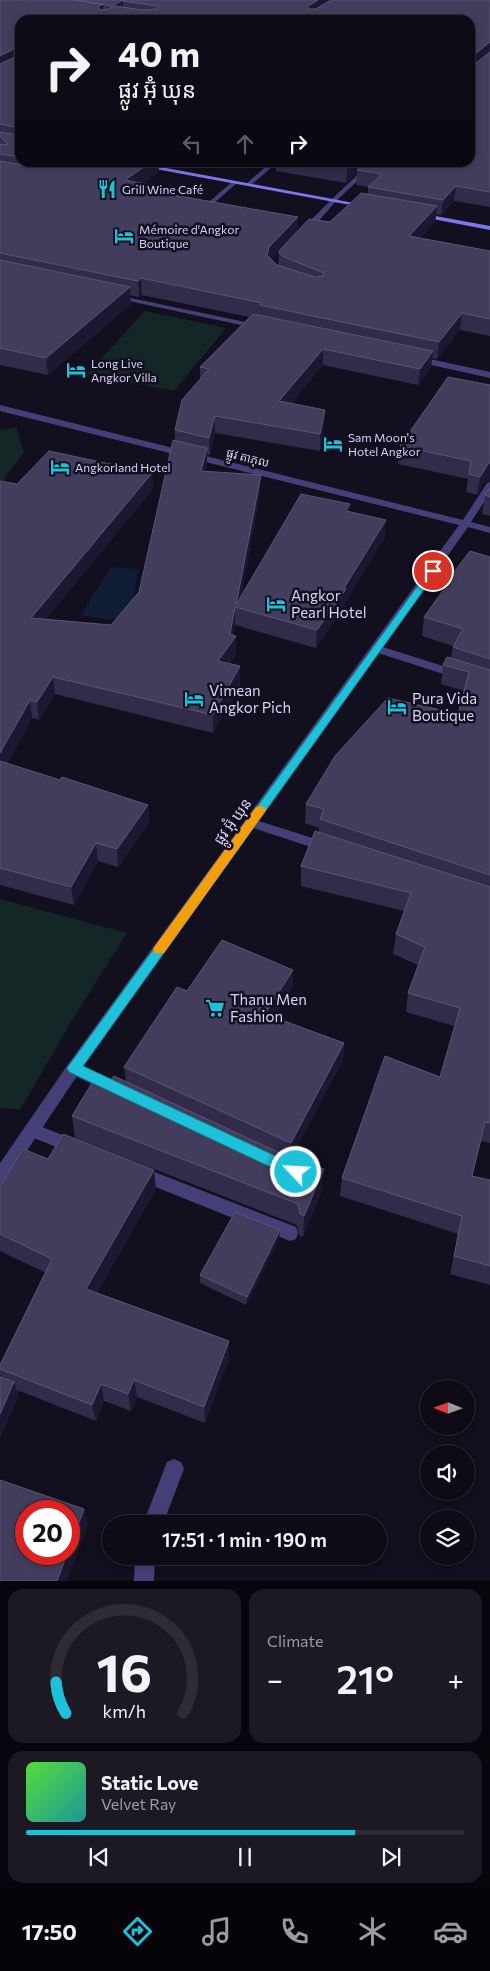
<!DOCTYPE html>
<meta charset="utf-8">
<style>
:root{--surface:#0e0b16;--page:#1c1923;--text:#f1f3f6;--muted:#9b9ba1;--line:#2e2b35;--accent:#1ec1da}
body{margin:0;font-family:Commissioner,"Noto Sans Khmer",sans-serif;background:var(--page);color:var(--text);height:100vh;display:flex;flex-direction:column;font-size:19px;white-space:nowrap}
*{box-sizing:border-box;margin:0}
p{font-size:16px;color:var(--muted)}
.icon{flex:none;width:28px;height:28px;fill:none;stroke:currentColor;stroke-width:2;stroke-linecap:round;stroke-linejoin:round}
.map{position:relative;height:1581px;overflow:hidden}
.panel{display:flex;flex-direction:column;gap:8px;padding:8px;background:#08060c;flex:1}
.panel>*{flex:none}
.top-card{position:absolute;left:15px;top:15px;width:460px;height:152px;border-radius:15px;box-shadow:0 2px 8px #0003,0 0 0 1px var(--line);background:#0e0b16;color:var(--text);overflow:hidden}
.needle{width:32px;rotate:271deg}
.fabs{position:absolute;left:420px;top:1380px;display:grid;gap:10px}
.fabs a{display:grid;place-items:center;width:55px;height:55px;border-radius:50%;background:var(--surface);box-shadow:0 2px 8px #0003,0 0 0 1px var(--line);font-size:25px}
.speed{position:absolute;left:15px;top:1500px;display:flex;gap:10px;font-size:25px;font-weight:700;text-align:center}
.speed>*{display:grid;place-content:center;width:65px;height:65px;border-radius:50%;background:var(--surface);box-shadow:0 2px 8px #0003,0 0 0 1px var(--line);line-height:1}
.speed .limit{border:8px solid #d22;background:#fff;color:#111}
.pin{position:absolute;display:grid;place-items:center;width:42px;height:42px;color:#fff;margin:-21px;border:2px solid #fff;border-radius:50%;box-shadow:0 1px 5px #0007}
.me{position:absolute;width:55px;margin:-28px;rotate:295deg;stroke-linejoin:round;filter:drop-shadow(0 0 4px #0008)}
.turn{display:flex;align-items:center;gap:18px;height:105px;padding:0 20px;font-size:22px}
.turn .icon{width:65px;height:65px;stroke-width:2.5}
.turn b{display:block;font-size:35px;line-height:42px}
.lanes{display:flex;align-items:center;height:48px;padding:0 20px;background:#0003;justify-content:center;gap:25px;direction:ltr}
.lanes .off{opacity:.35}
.big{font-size:38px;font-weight:600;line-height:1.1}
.panel .card{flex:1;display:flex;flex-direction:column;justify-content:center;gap:8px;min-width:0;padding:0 18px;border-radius:15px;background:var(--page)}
.panel .dial{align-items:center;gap:0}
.dial svg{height:130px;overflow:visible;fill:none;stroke:var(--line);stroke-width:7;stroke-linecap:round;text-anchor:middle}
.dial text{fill:var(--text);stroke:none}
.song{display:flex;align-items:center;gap:15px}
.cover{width:60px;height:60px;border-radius:8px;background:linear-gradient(135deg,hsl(110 70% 55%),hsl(180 70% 35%))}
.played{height:5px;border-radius:2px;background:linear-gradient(90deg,var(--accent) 75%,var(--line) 75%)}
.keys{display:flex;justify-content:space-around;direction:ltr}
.heat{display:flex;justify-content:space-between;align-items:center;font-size:28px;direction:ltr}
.panel .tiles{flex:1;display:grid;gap:8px;grid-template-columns:1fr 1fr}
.card:last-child{grid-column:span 2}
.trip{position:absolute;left:102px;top:1515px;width:285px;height:50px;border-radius:25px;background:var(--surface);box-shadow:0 2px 8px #0003,0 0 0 1px var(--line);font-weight:600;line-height:50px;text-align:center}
.menu{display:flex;height:80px;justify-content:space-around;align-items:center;background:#060409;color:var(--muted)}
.menu .icon{width:35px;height:35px}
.menu .on{color:var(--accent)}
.menu b{font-size:22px;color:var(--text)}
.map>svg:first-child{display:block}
</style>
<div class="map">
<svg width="490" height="1581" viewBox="0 0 490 1581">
<rect width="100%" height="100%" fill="#120f1e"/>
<!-- green -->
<path fill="#132727" d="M145,311L226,328L174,391L87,374Z
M16,427L24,452L0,485V430Z
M0,899L127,933L68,1027L20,1110L0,1108Z"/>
<!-- water -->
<path fill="#0f1d37" d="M111,567L138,569L131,614L111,620L81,615Z"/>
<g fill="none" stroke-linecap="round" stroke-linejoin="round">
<!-- lane -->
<path fill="#444077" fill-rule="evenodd" d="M271,162H278L250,186H246V184Z
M232,182L237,183L206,210H202V208Z
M332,199L337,200L308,233H302V229Z
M112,294L259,325L263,327L259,329L115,298L111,296Z
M416,356L490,372V378L413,361V357Z
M74,1062L129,1087L132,1092L129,1097L124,1099L119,1097L69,1073L66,1068L69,1063Z
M32,1123L80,1142L82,1147L80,1152L74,1154L26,1135L24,1130L26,1125Z
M139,1166L296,1227L298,1233L296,1239L290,1241L133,1178L131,1173L133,1168Z"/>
<!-- street -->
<path fill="#444077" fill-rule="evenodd" d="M371,162H378L336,201H332V199Z
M0,405L463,520L487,483L490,482V493L471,522L490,527V533L468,527L383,647L490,681V689L378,653L259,821L331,844L333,847L331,850L326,852L253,828L79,1073L6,1182L0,1184V1163L69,1063L459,525L0,411Z
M174,1459L181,1462L184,1469L163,1524H143L167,1462Z
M135,1556H155L154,1581H134Z"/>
<!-- secondary -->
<path fill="#7d76ec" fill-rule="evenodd" d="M117,162H134L370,206L367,208Z
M419,213L490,226V230L417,216V214Z"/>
</g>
<!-- wall -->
<path fill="#322b4a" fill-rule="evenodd" d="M0,0L27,1L490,0V207L454,201L441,215L436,214L435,222L420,238L490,251V336L460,330L437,359L432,358L431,367L418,385L323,365L291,403L325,410L324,427L320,451L215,433L210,455H207V464L205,472L260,492L241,596L350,512L385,537L345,603V606L316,648L235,625L233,635L236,654L230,663L240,684L213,733L55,694L39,720L32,718L7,764L60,780L148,805L149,823L118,867L98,861L74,905L0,885V481L17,484L152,473L153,489L46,619L111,625L139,592L175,440V430L200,379V367L249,317L142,295L139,297L130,295L131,304L48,375L0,365ZM20,20L470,162H277L276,171L346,183L357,173L356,185L368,187V194L330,222L298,231L158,192L143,183L159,172V165L167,166L172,162H20ZM279,252V253L278,265L272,260Z
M490,385L485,482L477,495L466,492L468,479L398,464L400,446Z
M490,488V516L482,514L485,495Z
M490,557V1143L481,1141L472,1176L490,1180V1285L450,1274L458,1234L340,1196L342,1178L440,1077L454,1026L406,1012L408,993L418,965L393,954L396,934L404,911L301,886V866L319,832V828L305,823L306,804L458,714L464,691L441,684L443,665L451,658L453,646L422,636L424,617L442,593V588Z
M293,987L274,1017L344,1043L343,1060L291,1158L322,1190L303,1237L299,1235L297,1225L75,1138L72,1116L107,1086L126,1081L124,1067L187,991Z
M48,1159L156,1189L97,1293L229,1341V1359L205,1423L137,1397L131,1411L104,1401L96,1421L17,1390L18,1396L0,1438V1377H1L0,1373V1365L46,1273L0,1251V1186Z
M280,1230L279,1239L246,1305L200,1283V1275Z"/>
<!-- shaded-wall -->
<path fill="#1d1831" d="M123,0H133L123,1V6L112,12V6Z
M318,0H337L308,18V6Z
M103,4L104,16L98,7Z
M490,42L489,55L470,71V58Z
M18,47L19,60L0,70V56Z
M36,162H57L38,175Z
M151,162H159V172L126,195L125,180Z
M167,162H172L167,166Z
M353,162H368L357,170V173L346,183L347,168Z
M157,186L158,201L151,191Z
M456,186L454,201L441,215L443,200Z
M437,206L435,222L408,252L409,236Z
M298,217V232L269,263L267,255L269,247Z
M141,278L142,295L139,297L138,281Z
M130,287L131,304L48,375L46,358Z
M462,313L460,330L437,359L439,342Z
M323,349V365L279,417V401Z
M433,351L431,367L418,385L420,369Z
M325,410L324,427L320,451V434Z
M215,416V433L210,455L209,438Z
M207,448V464L201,488V471Z
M490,463V481L485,482L477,495L480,477L488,464Z
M152,473L153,489L33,635L31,618Z
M261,475L260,492L239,608L236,605Z
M350,504L349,521L346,511Z
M386,520L385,537L345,603V606L316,648L317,630L344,588Z
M235,607V625L232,642L236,636V654L219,679L218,661L230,634Z
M240,666V684L213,733V715Z
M53,677L55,694L39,720L37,702Z
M30,700L32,718L0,777V753Z
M148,805L149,823L118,867L117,849Z
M96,843L98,861L74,905L71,887Z
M293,970V987L265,1031V1014Z
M344,1043L343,1060L290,1160L291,1143Z
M324,1169L322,1190L303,1237L304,1216Z
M154,1170L156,1189L89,1307L86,1289Z
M280,1230L279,1239L246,1305L247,1297Z
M229,1341V1359L205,1423L204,1407Z
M134,1380L137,1397L131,1411L128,1394Z
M14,1382L18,1396L0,1438V1414Z
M101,1384L104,1401L96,1421L92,1405Z
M84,1509L88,1525L67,1581H57L67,1554H69V1550Z"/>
<!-- building -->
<path fill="#433d5d" stroke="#5b5475" d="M0,0H17L27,1L30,0H74L103,4L98,7L100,10L108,9L115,6L142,10L158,9L157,6L123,1L125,0H318L308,6V9H316L331,0H490V42L470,58V60V20H20V48L18,47L0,56Z
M74,0H123L112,6Z
M20,49V133L19,128L0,124V64L19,55Z
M490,52V192L456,186L443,200L368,187L382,174L357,170L365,162H470V65L471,67Z
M0,132L18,135L20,134V157L0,154V144L8,145L0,136Z
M0,161L38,168L47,162H151L125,180L157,186L151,191L298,217L269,247L267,255L277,265L315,277L323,276L324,273L284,257L279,253L280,250L309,219L330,222L361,193L437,206L409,236L490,251V319L462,313L439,342L260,305L262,303L141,278L138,281L0,253Z
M315,162H353L347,168Z
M0,260L130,287L46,358L0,348Z
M253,314L433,351L420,369L323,349L279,401L325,410L320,434L215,416L209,438L175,430L182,400L209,369L200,367Z
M448,377L490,385V463L488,464L480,477L469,474L471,461L400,446Z
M173,440L207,448L201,471L261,475L236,605L301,494L350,504L346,511L386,520L344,588L346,589L317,630L235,607L230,634L236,636L218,661L240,666L213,715L53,677L37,702L30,700L0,753V481L17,484L49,451L152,473L31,618L111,625L139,592Z
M490,488V497L485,495Z
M470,551L490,557V659L453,647L463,629L424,617L444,589L442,588Z
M447,657L490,670V875L320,819L324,809L306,804L335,756L388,698L458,714L469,672L443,665Z
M0,761L60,780L62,777L148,805L117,849L96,843L71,887L0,868Z
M315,831L490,887V1123L485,1122L472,1176L490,1180V1266L454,1256L462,1216L342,1178L385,1056L440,1077L460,1008L408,993L425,947L396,934L411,893L301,866Z
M222,940L293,970L265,1014L344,1043L291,1143L124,1067L177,987L187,991Z
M114,1076L308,1166L324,1169L304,1216L300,1214L298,1204L72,1116L93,1081L107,1086Z
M63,1134L154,1170L86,1289L229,1341L204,1407L134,1380L128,1394L101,1384L92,1405L0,1369V1365L52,1259L0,1234V1186L23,1149L48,1159Z
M235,1212L280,1230L247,1297L200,1275Z
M0,1377L14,1382L0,1414Z
M0,1480L84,1509L69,1550V1511H26V1554H67L57,1581H0Z"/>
<!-- route -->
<path fill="#1ec1da" stroke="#147d8e" d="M433,568L436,569V573L83,1066L301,1168L303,1172L301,1177L296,1179L69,1072L67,1068L430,569Z"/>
<!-- slow -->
<path fill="#f59e0b" d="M260,806L264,807L266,810L264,813L164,953H155L153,949L155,946L256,807Z"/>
<!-- icons -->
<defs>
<g id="restaurant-bare" transform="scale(1.5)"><path d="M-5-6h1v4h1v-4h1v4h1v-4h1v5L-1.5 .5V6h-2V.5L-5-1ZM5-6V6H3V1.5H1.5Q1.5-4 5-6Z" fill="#1ec1da" stroke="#120f1e" stroke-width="2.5" paint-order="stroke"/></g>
<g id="hotel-bare" transform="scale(1.5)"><path d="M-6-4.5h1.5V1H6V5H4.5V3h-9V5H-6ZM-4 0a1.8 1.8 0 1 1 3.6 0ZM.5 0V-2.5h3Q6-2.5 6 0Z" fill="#1ec1da" stroke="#120f1e" stroke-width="2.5" paint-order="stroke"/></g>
<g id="supermarket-bare" transform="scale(1.5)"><path d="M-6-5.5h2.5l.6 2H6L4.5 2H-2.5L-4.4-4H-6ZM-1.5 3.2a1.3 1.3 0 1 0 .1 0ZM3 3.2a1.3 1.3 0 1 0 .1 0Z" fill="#1ec1da" stroke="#120f1e" stroke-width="2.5" paint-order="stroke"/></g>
</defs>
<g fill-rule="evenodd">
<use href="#restaurant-bare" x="107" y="189"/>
<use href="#hotel-bare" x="124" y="236"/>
<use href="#hotel-bare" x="76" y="370"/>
<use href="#hotel-bare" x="333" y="444"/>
<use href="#hotel-bare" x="60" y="467"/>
<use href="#hotel-bare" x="276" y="604"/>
<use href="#hotel-bare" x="194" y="699"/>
<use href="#hotel-bare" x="397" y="707"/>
<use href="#supermarket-bare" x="215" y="1008"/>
</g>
<g text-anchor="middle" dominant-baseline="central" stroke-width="5" stroke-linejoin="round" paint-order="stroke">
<!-- far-poi labels -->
<g font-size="12" fill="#d8d2f9" stroke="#120f1e" text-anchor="start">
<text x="122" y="189">Grill Wine Café</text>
<text x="139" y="229">Mémoire d'Angkor<tspan x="139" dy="14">Boutique</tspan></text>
<text x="91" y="363">Long Live<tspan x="91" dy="14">Angkor Villa</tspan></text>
<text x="348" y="437">Sam Moon's<tspan x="348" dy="14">Hotel Angkor</tspan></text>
<text x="75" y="467">Angkorland Hotel</text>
</g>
<!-- far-street labels -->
<g font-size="12" fill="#d8d2f9" stroke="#120f1e">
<text transform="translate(248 457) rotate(14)">ផ្លូវ តាភុល</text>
</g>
<!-- poi labels -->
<g font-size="15" fill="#d8d2f9" stroke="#120f1e" text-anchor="start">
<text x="291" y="595">Angkor<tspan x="291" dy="17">Pearl Hotel</tspan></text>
<text x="209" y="690">Vimean<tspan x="209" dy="17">Angkor Pich</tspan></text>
<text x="412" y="698">Pura Vida<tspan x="412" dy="17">Boutique</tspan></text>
<text x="230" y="999">Thanu Men<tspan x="230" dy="17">Fashion</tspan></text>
</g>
<!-- street labels -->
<g font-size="15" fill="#d8d2f9" stroke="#120f1e">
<text transform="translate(232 821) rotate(-54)">ផ្លូវ អ៊ុំ ឃុន</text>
</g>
</g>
</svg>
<div class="fabs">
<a><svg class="needle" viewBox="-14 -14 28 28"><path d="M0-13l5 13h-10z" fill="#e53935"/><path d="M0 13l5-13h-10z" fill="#9b9ba1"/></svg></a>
<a><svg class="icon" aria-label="sound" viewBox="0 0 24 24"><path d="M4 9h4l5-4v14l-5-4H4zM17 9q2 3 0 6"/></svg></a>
<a><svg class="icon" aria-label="layers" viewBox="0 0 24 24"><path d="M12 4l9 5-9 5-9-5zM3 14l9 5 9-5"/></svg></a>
</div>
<div class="speed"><div class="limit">20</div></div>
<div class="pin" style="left:433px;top:571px;background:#d93025"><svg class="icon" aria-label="arrive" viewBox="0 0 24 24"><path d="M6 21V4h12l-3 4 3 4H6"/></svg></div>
<svg class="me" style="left:296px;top:1172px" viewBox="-20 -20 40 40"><circle r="17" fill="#1ec1da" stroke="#fff" stroke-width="3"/><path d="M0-11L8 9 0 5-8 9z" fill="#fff"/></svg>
<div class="trip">17:51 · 1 min · 190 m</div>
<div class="top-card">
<div class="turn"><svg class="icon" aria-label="right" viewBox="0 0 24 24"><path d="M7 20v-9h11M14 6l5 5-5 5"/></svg><div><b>40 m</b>ផ្លូវ អ៊ុំ ឃុន</div></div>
<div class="lanes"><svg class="icon off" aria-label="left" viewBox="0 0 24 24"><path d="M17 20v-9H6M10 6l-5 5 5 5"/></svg><svg class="icon off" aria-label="ahead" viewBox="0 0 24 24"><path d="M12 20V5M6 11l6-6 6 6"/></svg><svg class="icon" aria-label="right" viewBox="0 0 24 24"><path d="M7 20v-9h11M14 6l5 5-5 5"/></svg></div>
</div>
</div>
<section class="panel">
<div class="tiles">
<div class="card dial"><svg viewBox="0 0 100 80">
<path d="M14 69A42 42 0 1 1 86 69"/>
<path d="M14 69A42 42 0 0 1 8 50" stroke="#1ec1da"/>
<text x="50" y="56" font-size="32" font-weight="700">16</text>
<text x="50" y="72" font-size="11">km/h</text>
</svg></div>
<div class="card"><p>Climate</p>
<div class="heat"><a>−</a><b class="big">21°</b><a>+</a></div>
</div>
<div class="card">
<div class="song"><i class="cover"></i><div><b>Static Love</b><p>Velvet Ray</p></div></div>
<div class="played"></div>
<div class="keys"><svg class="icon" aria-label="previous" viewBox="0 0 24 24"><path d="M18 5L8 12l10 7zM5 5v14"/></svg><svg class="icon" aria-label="pause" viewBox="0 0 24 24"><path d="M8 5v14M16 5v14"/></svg><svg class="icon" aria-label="next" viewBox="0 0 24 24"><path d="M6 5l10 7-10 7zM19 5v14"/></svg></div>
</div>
</div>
</section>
<nav class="menu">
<b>17:50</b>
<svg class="icon on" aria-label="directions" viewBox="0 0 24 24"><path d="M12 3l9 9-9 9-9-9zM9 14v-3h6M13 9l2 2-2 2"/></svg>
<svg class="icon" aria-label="music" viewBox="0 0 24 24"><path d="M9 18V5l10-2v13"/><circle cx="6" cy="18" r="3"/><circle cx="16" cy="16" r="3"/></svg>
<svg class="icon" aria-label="phone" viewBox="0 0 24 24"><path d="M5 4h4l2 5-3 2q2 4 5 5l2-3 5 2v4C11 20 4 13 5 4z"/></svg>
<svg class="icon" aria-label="climate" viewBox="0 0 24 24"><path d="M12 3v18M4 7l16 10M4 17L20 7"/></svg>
<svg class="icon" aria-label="car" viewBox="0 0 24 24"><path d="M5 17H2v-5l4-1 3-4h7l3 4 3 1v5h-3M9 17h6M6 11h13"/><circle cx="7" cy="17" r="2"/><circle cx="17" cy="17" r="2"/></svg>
</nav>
